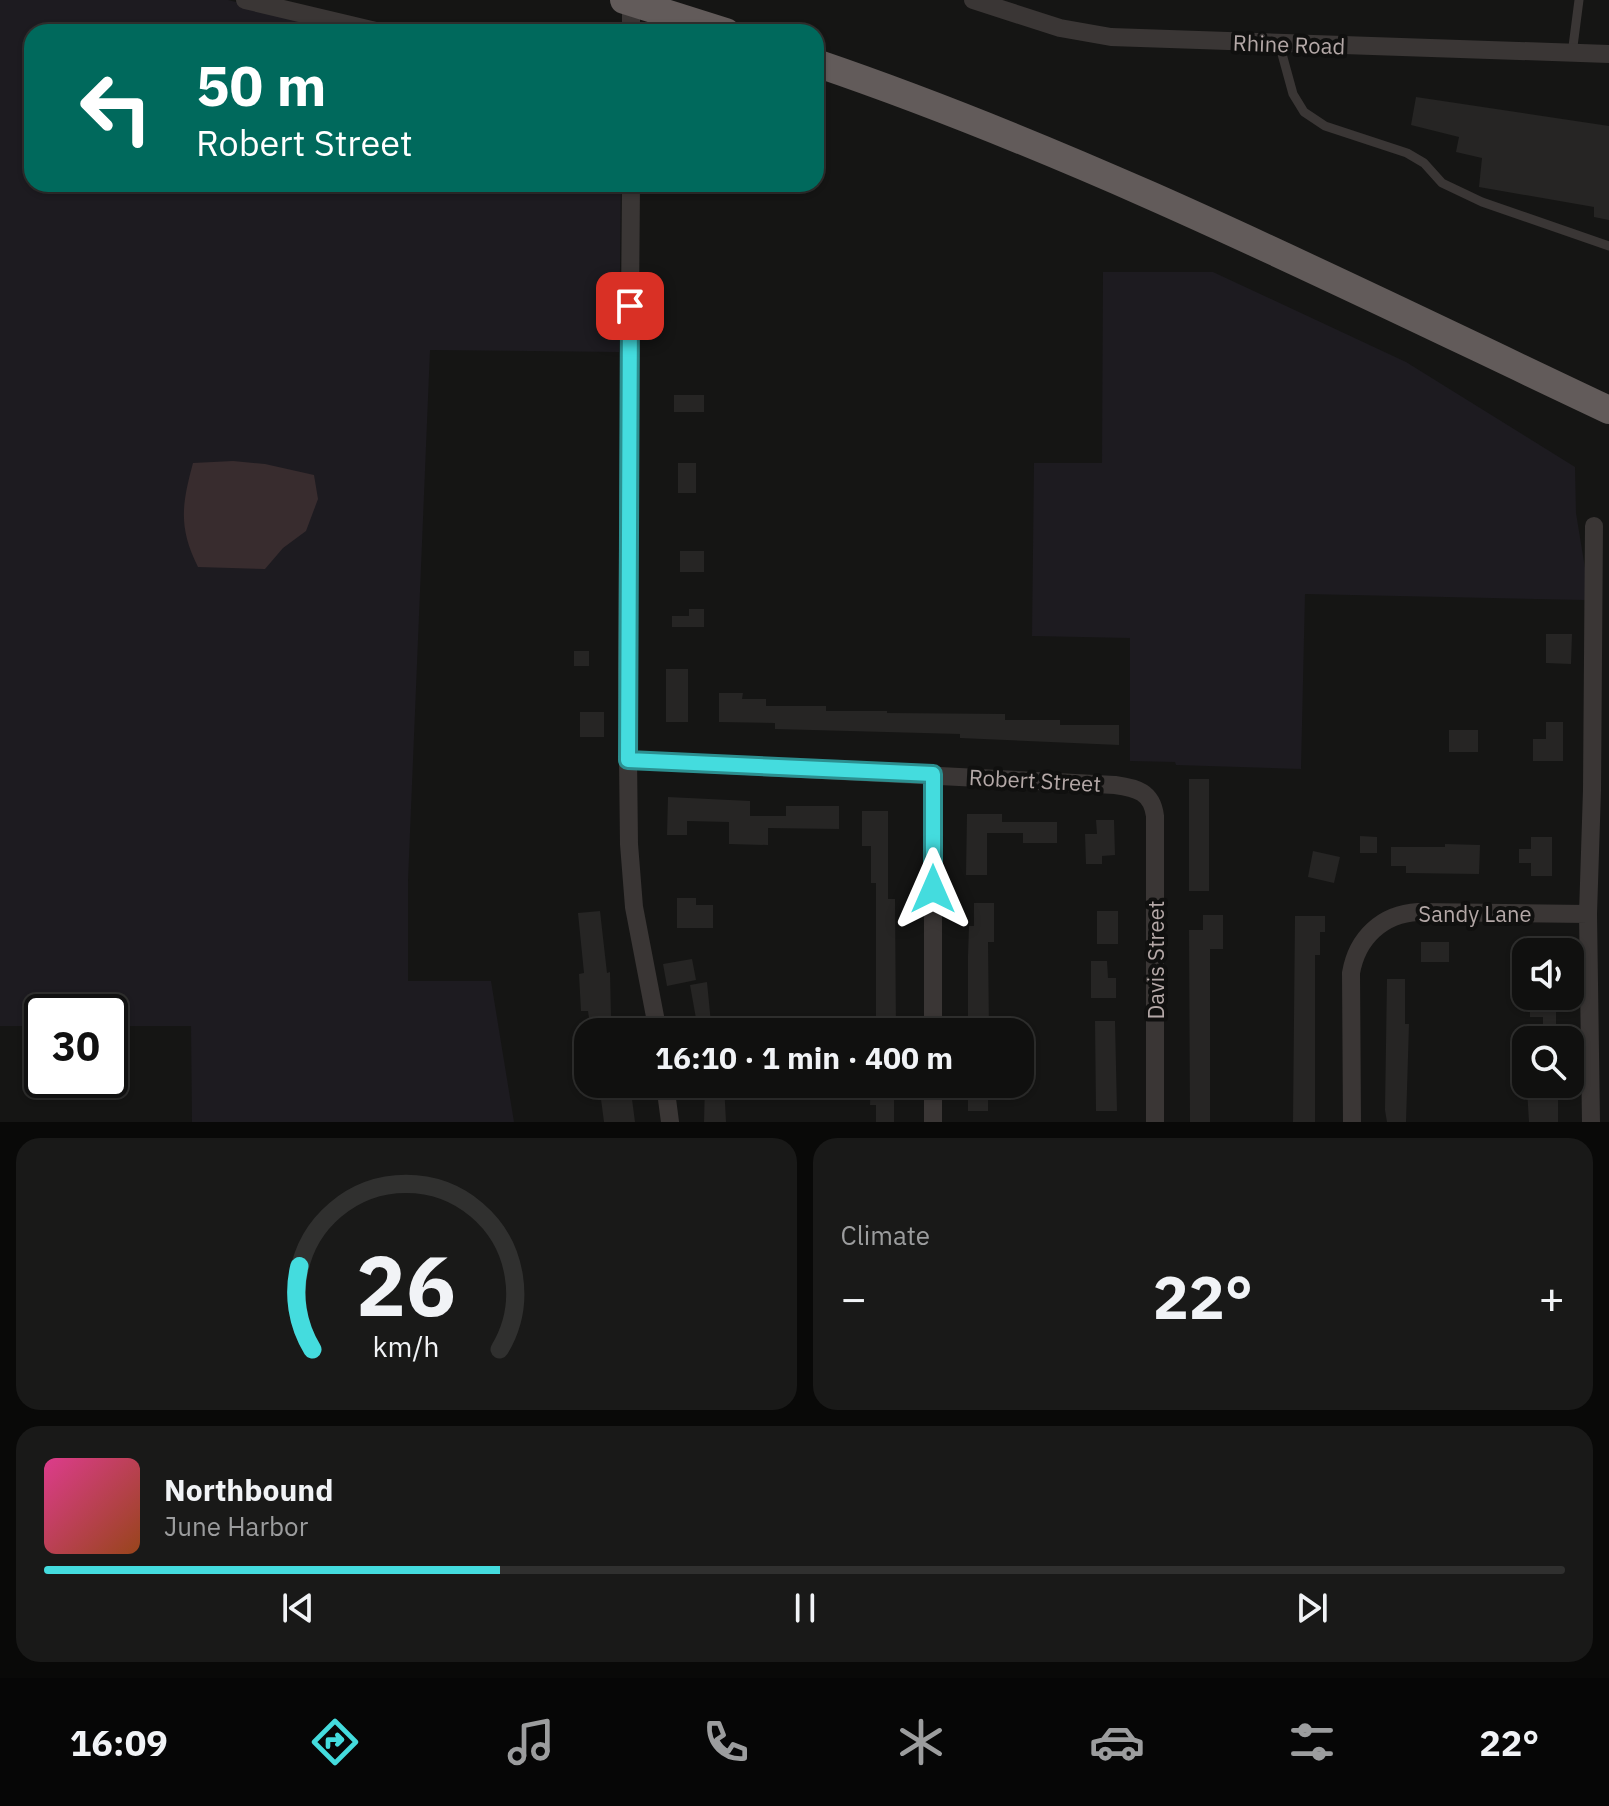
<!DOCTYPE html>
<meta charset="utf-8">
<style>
:root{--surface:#10100f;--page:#191918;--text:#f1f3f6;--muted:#9c9d9e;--line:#30302f;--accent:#44dcde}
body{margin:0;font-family:"IBM Plex Sans",sans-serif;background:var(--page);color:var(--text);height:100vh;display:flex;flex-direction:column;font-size:30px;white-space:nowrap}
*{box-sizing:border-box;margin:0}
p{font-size:26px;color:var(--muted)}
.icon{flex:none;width:44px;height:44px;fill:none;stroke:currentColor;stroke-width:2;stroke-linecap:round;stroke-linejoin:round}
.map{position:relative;height:1122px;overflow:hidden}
.panel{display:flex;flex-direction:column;gap:16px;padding:16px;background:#090908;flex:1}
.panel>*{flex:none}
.hud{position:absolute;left:24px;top:24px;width:800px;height:168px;border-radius:24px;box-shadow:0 2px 6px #0004,0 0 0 2px var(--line);background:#00695c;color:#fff;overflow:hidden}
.controls{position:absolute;left:1512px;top:938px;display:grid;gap:16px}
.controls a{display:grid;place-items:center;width:72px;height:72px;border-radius:16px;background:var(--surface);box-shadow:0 2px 6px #0004,0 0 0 2px var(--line);font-size:40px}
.speed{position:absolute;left:24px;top:994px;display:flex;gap:16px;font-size:40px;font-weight:700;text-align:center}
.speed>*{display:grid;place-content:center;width:104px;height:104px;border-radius:50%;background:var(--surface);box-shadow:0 2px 6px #0004,0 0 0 2px var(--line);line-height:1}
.speed .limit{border:4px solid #111;border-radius:12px;background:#fff;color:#111}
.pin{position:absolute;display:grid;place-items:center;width:68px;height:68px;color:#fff;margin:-34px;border-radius:16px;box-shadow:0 4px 12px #0006}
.me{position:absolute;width:88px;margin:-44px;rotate:0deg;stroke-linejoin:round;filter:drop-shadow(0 0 6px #0008)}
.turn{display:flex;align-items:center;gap:28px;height:168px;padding:0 40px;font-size:36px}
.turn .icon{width:104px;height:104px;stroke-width:2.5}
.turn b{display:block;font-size:56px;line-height:68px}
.big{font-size:60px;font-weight:800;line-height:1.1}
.panel .tile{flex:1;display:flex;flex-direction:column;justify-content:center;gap:12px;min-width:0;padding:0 28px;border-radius:24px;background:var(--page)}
.panel .dial{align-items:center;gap:0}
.dial svg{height:208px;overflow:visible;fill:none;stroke:var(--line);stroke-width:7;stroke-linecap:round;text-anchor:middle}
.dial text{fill:var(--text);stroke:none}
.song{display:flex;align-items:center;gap:24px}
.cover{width:96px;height:96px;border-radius:12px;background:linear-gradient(135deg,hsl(330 70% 55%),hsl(20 70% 35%))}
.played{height:8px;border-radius:4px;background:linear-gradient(90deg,var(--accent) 30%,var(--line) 30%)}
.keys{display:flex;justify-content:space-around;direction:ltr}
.heat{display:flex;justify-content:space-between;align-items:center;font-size:44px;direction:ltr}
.panel .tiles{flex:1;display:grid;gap:16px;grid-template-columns:1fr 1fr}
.tile:last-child{grid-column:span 2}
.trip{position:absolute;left:574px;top:1018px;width:460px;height:80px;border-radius:24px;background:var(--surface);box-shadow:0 2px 6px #0004,0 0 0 2px var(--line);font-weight:800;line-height:80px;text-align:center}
.tabs{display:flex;height:128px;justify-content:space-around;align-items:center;background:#060606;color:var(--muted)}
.tabs .icon{width:56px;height:56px}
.tabs .current{color:var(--accent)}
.tabs b{font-size:36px;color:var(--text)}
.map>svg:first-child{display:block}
</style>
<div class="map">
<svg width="1609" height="1122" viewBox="0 0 1609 1122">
<rect width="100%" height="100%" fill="#151514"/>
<!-- green -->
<path fill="#1d1b20" d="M0,0H228L358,32H32V184H621L619,352L430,350L408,881V981H491L514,1122H192L191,1026H110V1012H42V1026H0Z
M1103,272H1213L1406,362L1575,467L1576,513L1586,574L1585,600L1305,594L1301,769L1176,765L1175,762L1130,761V638L1032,636L1034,463H1102Z"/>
<!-- water -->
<path fill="#382c2e" d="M233,461L265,464L314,475L318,499L306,531L283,548L265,569L198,567C178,527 182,504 193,463Z"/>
<!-- building -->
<path fill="#262524" d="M1416,97L1609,126V220L1594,217V207L1479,187L1482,158L1456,152L1459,137L1411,125Z
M674,395H704V412H674Z
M678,463H696V493H678Z
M680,551H704V572H680Z
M689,609H704V627H672V616H689Z
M1546,634H1572L1571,664L1546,663Z
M574,651H589V666H574Z
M666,669H688V722H666Z
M719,693H743L742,699H766V706H826V711H887V713L1005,714V720H1060V725H1119V745L960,738V734L775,729V723L719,722Z
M580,712H604V737H580Z
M1546,722H1563V761H1533V739H1546Z
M1449,730H1478V752H1449Z
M1189,779H1209V891H1189Z
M668,797L750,801V816H786V806H839V829L768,828V845L729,844V822L687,821V835H667Z
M862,811H888V899H895L896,1032H876V883H871V846H862Z
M967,814H1002V822H1057V843H1023V833H987V875H966Z
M1096,820H1114L1115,855L1102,856V864H1086L1085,834H1097Z
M1360,836L1377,837V853H1360Z
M1531,837H1552V876H1531V863H1519V849H1531Z
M1445,844L1480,845L1479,874L1406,873V866H1391V847H1445Z
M1313,851L1340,857L1334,883L1308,877Z
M677,898H696V905H713V928H677Z
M974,903H994V942H988L989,1032H968V956L969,926H974Z
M600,911L607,973L610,972L611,1018L620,1017L622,1032H591L588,1011H581L579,974L584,973L578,913Z
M1097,911H1118V944H1097Z
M1203,915H1223V949H1210V1122H1190L1189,930H1203Z
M1295,916H1325V932H1320V955H1315V1122H1293Z
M1421,942H1449V962H1421Z
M692,959L696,980L667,986L663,964Z
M1091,961H1107L1108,978H1116V998H1091Z
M1387,979H1405V1024H1409L1406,1122H1387L1385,1110Z
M707,982L711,1023L697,1024L690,985Z
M1530,996H1556V1040H1543V1017H1530Z
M1095,1021H1115L1117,1111H1096Z
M599,1084H630L635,1122H604Z
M705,1084H724L726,1122H704Z
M871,1084H890V1089H894V1122H876V1105H870Z
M968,1084H988V1111H968Z
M1540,1084H1558V1122H1529L1527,1089H1540Z"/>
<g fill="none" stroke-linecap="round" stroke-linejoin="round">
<!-- service -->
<path stroke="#3a3635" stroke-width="9" d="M1279,43L1293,94L1304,112L1325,126L1407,153L1424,163L1442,183L1482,202L1609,246
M1572,54L1579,0"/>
<!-- minor -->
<path stroke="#3a3635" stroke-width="18" d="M245,0L380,32
M631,0V32
M973,0L1060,28L1111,37L1609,54
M631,184L627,671L629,844L634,907L658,1032
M628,760L1115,785C1137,788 1152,792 1155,816V1122
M933,774V1032
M665,1084L670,1122
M933,1084V1122
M1352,1122L1351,973C1357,938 1382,914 1418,912L1588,914
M1591,1122L1588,914L1592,790L1594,526"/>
<!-- trunk -->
<path stroke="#625b5a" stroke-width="28" d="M624,0L726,32
M816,63C1089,156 1348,287 1609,410"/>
</g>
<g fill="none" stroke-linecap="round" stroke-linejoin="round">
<!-- route casing -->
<g stroke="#2c8f90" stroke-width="20">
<path id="route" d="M630,306L628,760L933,774V889"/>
</g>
<!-- route -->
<use href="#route" stroke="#44dcde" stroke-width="14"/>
</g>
<g text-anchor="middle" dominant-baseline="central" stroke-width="8" stroke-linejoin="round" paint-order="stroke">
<!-- street labels -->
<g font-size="22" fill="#b4a8a7" stroke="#10100f">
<text transform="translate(1289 44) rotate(2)">Rhine Road</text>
<text transform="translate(1035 780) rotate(3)">Robert Street</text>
<text x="1475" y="913">Sandy Lane</text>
<text transform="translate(1155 960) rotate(-90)">Davis Street</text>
</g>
</g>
</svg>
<div class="controls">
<a><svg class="icon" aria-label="sound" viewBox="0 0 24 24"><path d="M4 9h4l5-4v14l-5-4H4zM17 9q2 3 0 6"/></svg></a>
<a><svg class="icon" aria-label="search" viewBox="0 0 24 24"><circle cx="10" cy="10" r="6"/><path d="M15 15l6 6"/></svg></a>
</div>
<div class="speed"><div class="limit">30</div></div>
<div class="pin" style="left:630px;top:306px;background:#d93025"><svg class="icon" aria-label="arrive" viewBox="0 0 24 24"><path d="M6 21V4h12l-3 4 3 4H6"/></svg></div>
<svg class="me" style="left:933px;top:889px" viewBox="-20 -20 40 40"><path d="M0-17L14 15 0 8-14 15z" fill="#44dcde" stroke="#fff" stroke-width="4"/></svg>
<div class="trip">16:10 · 1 min · 400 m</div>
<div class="hud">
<div class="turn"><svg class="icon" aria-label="left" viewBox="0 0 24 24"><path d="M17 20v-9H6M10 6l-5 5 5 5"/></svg><div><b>50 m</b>Robert Street</div></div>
</div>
</div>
<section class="panel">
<div class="tiles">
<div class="tile dial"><svg viewBox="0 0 100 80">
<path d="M14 69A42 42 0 1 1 86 69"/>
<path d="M14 69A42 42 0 0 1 9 37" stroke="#44dcde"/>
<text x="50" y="56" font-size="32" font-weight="700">26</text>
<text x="50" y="72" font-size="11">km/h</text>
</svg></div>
<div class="tile"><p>Climate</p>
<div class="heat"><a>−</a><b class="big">22°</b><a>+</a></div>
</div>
<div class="tile">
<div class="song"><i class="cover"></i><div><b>Northbound</b><p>June Harbor</p></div></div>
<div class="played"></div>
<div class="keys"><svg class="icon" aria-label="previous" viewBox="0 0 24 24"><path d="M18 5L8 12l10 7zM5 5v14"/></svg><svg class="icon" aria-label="pause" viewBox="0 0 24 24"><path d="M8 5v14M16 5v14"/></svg><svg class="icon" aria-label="next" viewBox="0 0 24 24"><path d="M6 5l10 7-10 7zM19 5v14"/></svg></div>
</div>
</div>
</section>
<nav class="tabs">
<b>16:09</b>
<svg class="icon current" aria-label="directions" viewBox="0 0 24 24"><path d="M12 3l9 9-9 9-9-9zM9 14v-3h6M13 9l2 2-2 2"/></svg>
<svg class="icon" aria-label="music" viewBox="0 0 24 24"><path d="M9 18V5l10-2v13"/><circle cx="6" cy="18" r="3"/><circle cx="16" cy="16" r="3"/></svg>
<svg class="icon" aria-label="phone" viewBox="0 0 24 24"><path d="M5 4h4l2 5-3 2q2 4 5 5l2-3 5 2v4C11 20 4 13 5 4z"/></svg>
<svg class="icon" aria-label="climate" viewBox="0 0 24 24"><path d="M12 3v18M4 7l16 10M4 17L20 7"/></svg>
<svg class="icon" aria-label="car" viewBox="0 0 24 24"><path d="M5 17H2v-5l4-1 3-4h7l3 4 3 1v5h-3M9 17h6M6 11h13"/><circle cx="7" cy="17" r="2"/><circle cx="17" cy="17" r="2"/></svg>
<svg class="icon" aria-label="filters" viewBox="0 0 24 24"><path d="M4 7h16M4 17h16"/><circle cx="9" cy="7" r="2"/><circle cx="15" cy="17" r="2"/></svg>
<b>22°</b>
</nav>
